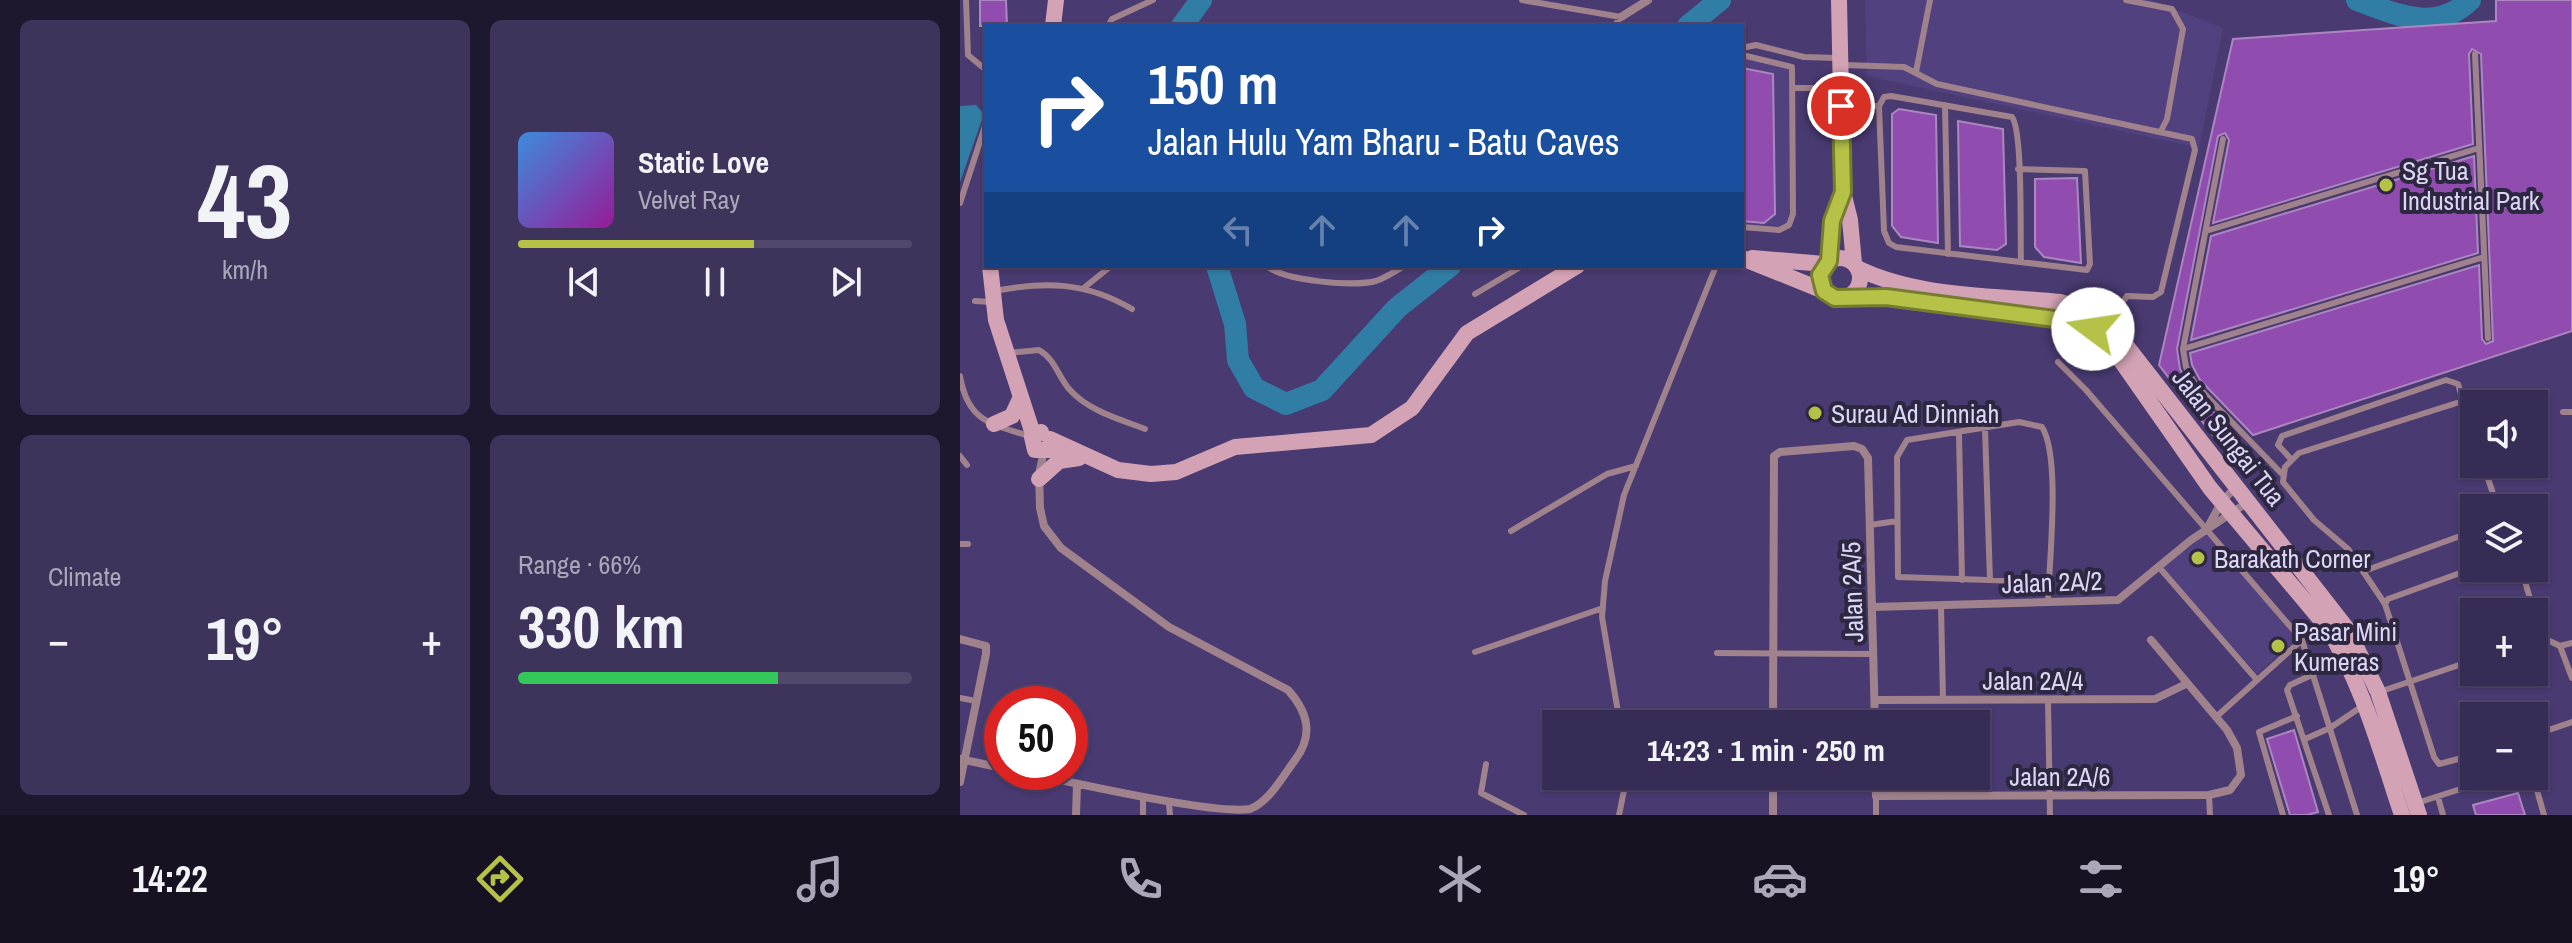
<!DOCTYPE html>
<meta charset="utf-8">
<style>
:root{--surface:#372c55;--page:#3e345b;--text:#f1f3f6;--muted:#aaa7b9;--line:#51486c;--accent:#b6c148}
body{margin:0;font-family:"Archivo Narrow",sans-serif;background:var(--page);color:var(--text);height:100vh;display:flex;flex-direction:column;font-size:30px;white-space:nowrap}
*{box-sizing:border-box;margin:0}
p{font-size:26px;color:var(--muted)}
.icon{flex:none;width:44px;height:44px;fill:none;stroke:currentColor;stroke-width:2;stroke-linecap:round;stroke-linejoin:round}
.map{position:relative;flex:1;overflow:hidden}
.side{display:flex;flex-direction:column;gap:20px;padding:20px;background:#1e182f;width:960px}
.side>*{flex:none}
.top-card{position:absolute;left:24px;top:24px;width:760px;height:244px;border-radius:0px;box-shadow:0 2px 6px #0004,0 0 0 2px var(--line);background:#1a4fa0;color:#fff;overflow:hidden}
.controls{position:absolute;left:1500px;top:390px;display:grid;gap:16px}
.controls a{display:grid;place-items:center;width:88px;height:88px;border-radius:0px;background:var(--surface);box-shadow:0 2px 6px #0004,0 0 0 2px var(--line);font-size:40px}
.speed{position:absolute;left:24px;top:686px;display:flex;gap:16px;font-size:40px;font-weight:700;text-align:center}
.speed>*{display:grid;place-content:center;width:104px;height:104px;border-radius:50%;background:var(--surface);box-shadow:0 2px 6px #0004,0 0 0 2px var(--line);line-height:1}
.speed .limit{border:12px solid #d22;background:#fff;color:#111}
.pin{position:absolute;display:grid;place-items:center;width:68px;height:68px;color:#fff;margin:-34px;border:4px solid #fff;border-radius:50%;box-shadow:0 2px 8px #0007}
.me{position:absolute;width:88px;margin:-44px;rotate:284deg;stroke-linejoin:round;filter:drop-shadow(0 0 6px #0008)}
.turn{display:flex;align-items:center;gap:28px;height:168px;padding:0 32px;font-size:36px}
.turn .icon{width:104px;height:104px;stroke-width:2.5}
.turn b{display:block;font-size:56px;line-height:68px}
.lanes{display:flex;align-items:center;height:76px;padding:0 32px;background:#0003;justify-content:center;gap:40px;direction:ltr}
.lanes .off{opacity:.35}
.big{font-size:60px;font-weight:800;line-height:1.1}
.side .card{flex:1;display:flex;flex-direction:column;justify-content:center;gap:12px;min-width:0;padding:0 28px;border-radius:12px;background:var(--page)}
.side .dial{align-items:center;gap:0}
.dial b{font-size:104px;line-height:1}
.song{display:flex;align-items:center;gap:24px}
.cover{width:96px;height:96px;border-radius:12px;background:linear-gradient(135deg,hsl(210 70% 55%),hsl(300 70% 35%))}
.played{height:8px;border-radius:4px;background:linear-gradient(90deg,var(--accent) 60%,var(--line) 60%)}
.keys{display:flex;justify-content:space-around;direction:ltr}
.heat{display:flex;justify-content:space-between;align-items:center;font-size:44px;direction:ltr}
.charge{height:12px;border-radius:6px;background:linear-gradient(90deg,#34c759 66%,var(--line) 0)}
.side .tiles{flex:1;display:grid;gap:20px;grid-template-columns:repeat(2,1fr)}
.trip{position:absolute;left:582px;top:710px;width:448px;height:80px;border-radius:0px;background:var(--surface);box-shadow:0 2px 6px #0004,0 0 0 2px var(--line);font-weight:800;line-height:80px;text-align:center}
.tab-bar{display:flex;height:128px;justify-content:space-around;align-items:center;background:#161222;color:var(--muted)}
.tab-bar .icon{width:56px;height:56px}
.tab-bar .active{color:var(--accent)}
.tab-bar b{font-size:36px;color:var(--text)}
main{display:flex;flex:1;min-height:0}
.map>svg:first-child{display:block}
</style>
<main>
<section class="side">
<div class="tiles">
<div class="card dial"><b>43</b><p>km/h</p></div>
<div class="card">
<div class="song"><i class="cover"></i><div><b>Static Love</b><p>Velvet Ray</p></div></div>
<div class="played"></div>
<div class="keys"><svg class="icon" aria-label="previous" viewBox="0 0 24 24"><path d="M18 5L8 12l10 7zM5 5v14"/></svg><svg class="icon" aria-label="pause" viewBox="0 0 24 24"><path d="M8 5v14M16 5v14"/></svg><svg class="icon" aria-label="next" viewBox="0 0 24 24"><path d="M6 5l10 7-10 7zM19 5v14"/></svg></div>
</div>
<div class="card"><p>Climate</p>
<div class="heat"><a>−</a><b class="big">19°</b><a>+</a></div>
</div>
<div class="card"><p>Range · 66%</p><b class="big">330 km</b><div class="charge"></div></div>
</div>
</section>
<div class="map">
<svg width="1612" height="815" viewBox="0 0 1612 815">
<rect width="100%" height="100%" fill="#493a71"/>
<!-- built -->
<path fill="#52417f" d="M905,0H1191L1263,28L1239,148L907,76Z
M782,58L829,70L831,212L826,223L818,226L782,224Z
M1247,533L1337,639L1297,674L1203,568Z"/>
<!-- water -->
<path fill="#307ea6" d="M16,105L24,114L0,182V106Z"/>
<g fill="none" stroke-linecap="round" stroke-linejoin="round">
<!-- river -->
<path stroke="#307ea6" stroke-width="22" d="M1397,0C1435,14 1476,34 1510,0
M222,26L241,0
M728,26L760,0
M257,266L275,324L278,360L294,388L326,404L362,390L437,308L490,266"/>
</g>
<!-- building -->
<path fill="#914cb0" stroke="#ac87bf" stroke-width="2" d="M20,0H46L47,26H20Z
M1536,0H1612V331L1293,435L1240,380L1232,365L1230,353L1519,265L1522,339L1526,344L1533,341L1521,54L1512,49L1509,54L1513,144L1253,223L1269,140L1265,133L1258,136L1217,349L1220,369L1230,387L1280,440L1261,446L1199,365L1273,39L1536,21Z
M782,68L813,74L815,214L804,223L782,221Z
M939,109L976,115L978,243L941,237L932,226V114Z
M998,121L1043,129L1046,244L1037,250L1000,246Z
M1514,156L1518,253L1231,340L1251,236Z
M1117,178L1121,263L1084,257L1075,247V179Z
M1334,730L1358,812L1347,815H1330L1307,739Z
M1558,793L1565,815H1516L1513,805Z"/>
<g fill="none" stroke-linecap="round" stroke-linejoin="round">
<!-- lane -->
<path stroke="#a0828d" stroke-width="6" d="M6,0L8,55L26,70
M562,0L661,17L654,26
M1166,0L1212,9L1223,29L1207,119L1201,131
M148,26L152,19L193,0
M437,26H438
M782,48L796,45L844,57L877,58
M1515,54L1528,338
M782,55L832,67L833,214L829,225L819,230L782,227
M884,65L944,67L977,84L1232,139L1235,150L1201,292L1193,297L1167,296L1157,310L1155,329
M956,72L970,0
M832,88H880
M985,105L988,254
M883,106H919
M1263,139L1223,349L1226,367L1235,384L1322,474
M1058,169L1125,171L1130,264L1127,270L936,247L929,243L924,231L919,106L924,97L931,96L1052,117C1063,131 1060,237 1061,262
M0,203L26,123
M1246,231L1519,148
M307,266C324,281 394,287 416,281C425,278 436,271 444,266
M125,287L151,266
M34,291C86,281 126,282 172,309
M515,294L562,266
M15,301L31,302
M1223,349L1524,257
M48,353L79,350C96,360 98,377 110,390C129,411 159,419 185,429
M1098,362L1126,390L1342,640L1397,815
M0,376C8,423 32,424 72,437
M1603,412H1612
M1025,429L1030,580
M999,434L1002,580
M0,456L7,465
M1330,458L1318,445L1322,436L1486,380L1498,384L1503,401
M1523,464L1538,508
M910,525L937,521
M551,531L647,474L676,466
M0,544H8
M1198,566L1297,680
M1514,568L1428,599L1425,604L1474,757L1479,764L1514,755
M1561,568L1574,612
M1404,571L1514,531
M1088,602C1089,563 1101,457 1082,427L1059,422L947,440L937,457L938,577L1089,582
M1425,604L1388,549L1354,520L1323,482L1325,467L1339,453L1503,401L1514,436
M981,605L983,700
M1574,613L1581,637
M1574,640L1581,637L1600,646L1612,643
M1600,646L1612,678
M515,652L643,608
M757,653L914,654
M1354,674L1330,685L1327,690L1369,815
M1419,692L1514,660
M0,698L16,701
M1088,700L1090,815
M1256,717L1342,640
M660,724L642,617L645,581L664,495L756,266
M1574,735L1612,722
M1345,739L1370,728L1404,705
M526,764L521,793L564,815
M1573,776L1584,815
M1249,795L1250,815
M916,796V815
M1478,797L1483,815
M1457,803L1541,776
M209,804L210,815
M183,815V799
M659,815L667,776
M1323,815L1299,732L1337,716"/>
<!-- street -->
<path stroke="#a0828d" stroke-width="8" d="M661,17L688,0
M1248,527L1262,501L1276,487
M913,607L1158,600L1231,540L1288,502
M0,639L26,646V654L0,782
M915,700L1195,699L1226,684
M813,724L814,456L820,452L894,446L902,449L908,458L915,724
M0,759L42,768
M62,772C106,781 254,815 290,809C309,802 323,776 335,760C354,735 348,712 328,690L209,627L101,548L84,526L80,508L79,474L84,451
M813,776V815
M915,776L916,796L1249,795L1270,790L1281,775L1277,748L1267,730L1191,640
M116,815L117,784"/>
<!-- secondary -->
<path stroke="#d3a2b4" stroke-width="16" d="M879,0L883,192L890,220L894,263
M93,26L96,0
M860 278a20 20 0 1 1 40 0a20 20 0 1 1-40 0Z
M782,258L864,291
M792,258L865,264
M869,261L872,221L883,192
M30,266L36,320L73,434
M897,268C958,298 1034,295 1100,302L1123,308L1154,330L1388,630L1418,692L1459,815
M888,297H926L1110,321L1133,329L1152,348L1250,488L1366,626C1403,684 1420,750 1442,815
M34,424L52,416L60,399
M81,432L72,437L75,450H105
M90,439L158,470L191,474L216,472L275,447L411,435L452,408L507,333L617,266
M79,479L99,461L119,458"/>
</g>
<g fill="none" stroke-linecap="round" stroke-linejoin="round">
<!-- route casing -->
<g stroke="#767d2f" stroke-width="20">
<path id="route" d="M881,106L883,192L872,221L869,261L860,275L864,291L875,298L926,297L1110,321L1133,329"/>
</g>
<!-- route -->
<use href="#route" stroke="#b6c148" stroke-width="14"/>
</g>
<!-- markers -->
<g fill="#b6c148" stroke="#2d2740" stroke-width="3">
<circle cx="1426" cy="185" r="8"/>
<circle cx="855" cy="413" r="8"/>
<circle cx="1238" cy="558" r="8"/>
<circle cx="1318" cy="646" r="8"/>
</g>
<g text-anchor="middle" dominant-baseline="central" stroke-width="8" stroke-linejoin="round" paint-order="stroke">
<!-- poi labels -->
<g font-size="26" fill="#dbd5f6" stroke="#2d2740" text-anchor="start">
<text x="1442" y="170">Sg Tua<tspan x="1442" dy="30">Industrial Park</tspan></text>
<text x="871" y="413">Surau Ad Dinniah</text>
<text x="1254" y="558">Barakath Corner</text>
<text x="1334" y="631">Pasar Mini<tspan x="1334" dy="30">Kumeras</tspan></text>
</g>
<!-- street labels -->
<g font-size="26" fill="#dbd5f6" stroke="#2d2740">
<text transform="translate(1269 437) rotate(52)">Jalan Sungai Tua</text>
<text transform="translate(1092 582) rotate(-2)">Jalan 2A/2</text>
<text transform="translate(892 592) rotate(-92)">Jalan 2A/5</text>
<text x="1073" y="680">Jalan 2A/4</text>
<text x="1100" y="776">Jalan 2A/6</text>
</g>
</g>
</svg>
<div class="controls">
<a><svg class="icon" aria-label="sound" viewBox="0 0 24 24"><path d="M4 9h4l5-4v14l-5-4H4zM17 9q2 3 0 6"/></svg></a>
<a><svg class="icon" aria-label="layers" viewBox="0 0 24 24"><path d="M12 4l9 5-9 5-9-5zM3 14l9 5 9-5"/></svg></a>
<a>+</a>
<a>−</a>
</div>
<div class="speed"><div class="limit">50</div></div>
<div class="pin" style="left:881px;top:106px;background:#d93025"><svg class="icon" aria-label="arrive" viewBox="0 0 24 24"><path d="M6 21V4h12l-3 4 3 4H6"/></svg></div>
<svg class="me" style="left:1133px;top:329px" viewBox="-20 -20 40 40"><circle r="19" fill="#fff"/><path d="M0-13L10 11 0 6-10 11z" fill="#b6c148"/></svg>
<div class="trip">14:23 · 1 min · 250 m</div>
<div class="top-card">
<div class="turn"><svg class="icon" aria-label="right" viewBox="0 0 24 24"><path d="M7 20v-9h11M14 6l5 5-5 5"/></svg><div><b>150 m</b>Jalan Hulu Yam Bharu - Batu Caves</div></div>
<div class="lanes"><svg class="icon off" aria-label="left" viewBox="0 0 24 24"><path d="M17 20v-9H6M10 6l-5 5 5 5"/></svg><svg class="icon off" aria-label="ahead" viewBox="0 0 24 24"><path d="M12 20V5M6 11l6-6 6 6"/></svg><svg class="icon off" aria-label="ahead" viewBox="0 0 24 24"><path d="M12 20V5M6 11l6-6 6 6"/></svg><svg class="icon" aria-label="right" viewBox="0 0 24 24"><path d="M7 20v-9h11M14 6l5 5-5 5"/></svg></div>
</div>
</div>
</main>
<nav class="tab-bar">
<b>14:22</b>
<svg class="icon active" aria-label="directions" viewBox="0 0 24 24"><path d="M12 3l9 9-9 9-9-9zM9 14v-3h6M13 9l2 2-2 2"/></svg>
<svg class="icon" aria-label="music" viewBox="0 0 24 24"><path d="M9 18V5l10-2v13"/><circle cx="6" cy="18" r="3"/><circle cx="16" cy="16" r="3"/></svg>
<svg class="icon" aria-label="phone" viewBox="0 0 24 24"><path d="M5 4h4l2 5-3 2q2 4 5 5l2-3 5 2v4C11 20 4 13 5 4z"/></svg>
<svg class="icon" aria-label="climate" viewBox="0 0 24 24"><path d="M12 3v18M4 7l16 10M4 17L20 7"/></svg>
<svg class="icon" aria-label="car" viewBox="0 0 24 24"><path d="M5 17H2v-5l4-1 3-4h7l3 4 3 1v5h-3M9 17h6M6 11h13"/><circle cx="7" cy="17" r="2"/><circle cx="17" cy="17" r="2"/></svg>
<svg class="icon" aria-label="filters" viewBox="0 0 24 24"><path d="M4 7h16M4 17h16"/><circle cx="9" cy="7" r="2"/><circle cx="15" cy="17" r="2"/></svg>
<b>19°</b>
</nav>
